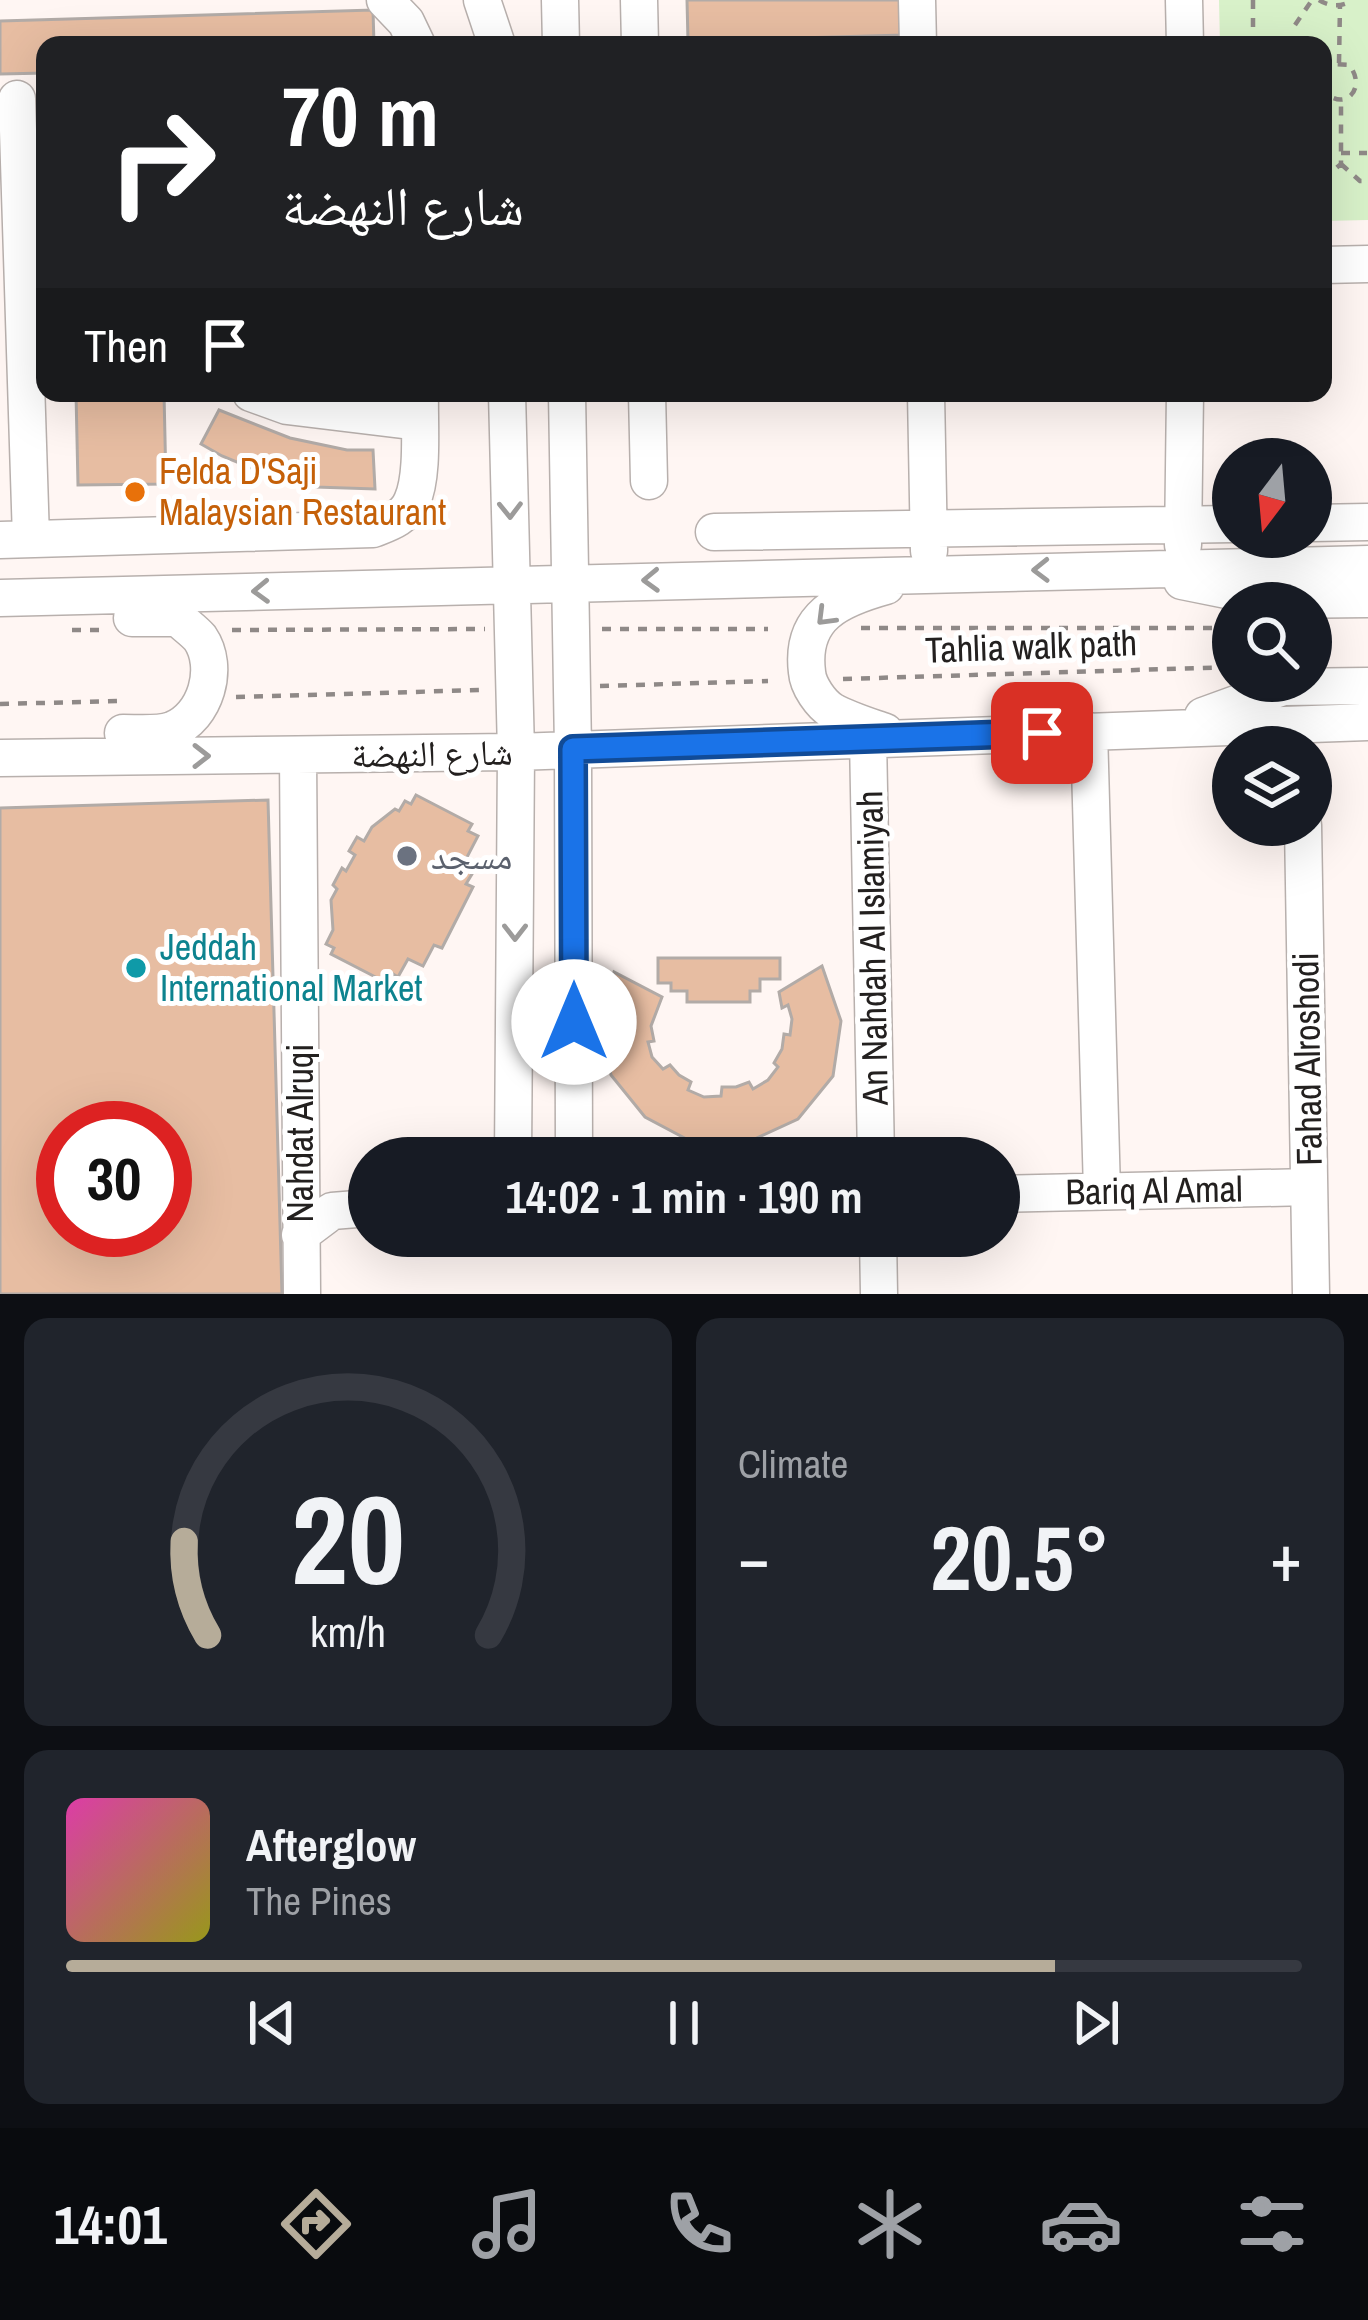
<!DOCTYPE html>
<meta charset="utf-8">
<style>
:root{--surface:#171b24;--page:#20242c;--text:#f1f3f6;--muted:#9ea1a6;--line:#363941;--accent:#b6ac99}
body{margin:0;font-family:"Archivo Narrow","Noto Naskh Arabic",sans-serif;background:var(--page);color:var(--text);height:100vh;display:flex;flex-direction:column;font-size:45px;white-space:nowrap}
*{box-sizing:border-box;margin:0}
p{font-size:39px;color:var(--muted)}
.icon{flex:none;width:66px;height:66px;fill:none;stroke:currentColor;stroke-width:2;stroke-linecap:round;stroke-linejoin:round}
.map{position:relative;height:1294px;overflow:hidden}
.sheet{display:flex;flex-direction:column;gap:24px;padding:24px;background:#0d0f14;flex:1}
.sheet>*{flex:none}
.hud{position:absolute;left:36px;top:36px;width:1296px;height:366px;border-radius:24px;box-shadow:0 12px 48px #0002;background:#202124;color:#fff;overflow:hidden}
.needle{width:78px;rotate:196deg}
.fabs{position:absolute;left:1212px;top:438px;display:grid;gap:24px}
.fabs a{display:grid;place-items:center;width:120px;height:120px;border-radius:50%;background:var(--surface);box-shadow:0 12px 48px #0002;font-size:60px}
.speed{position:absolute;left:36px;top:1101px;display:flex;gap:24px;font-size:60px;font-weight:700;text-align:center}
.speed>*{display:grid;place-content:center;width:156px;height:156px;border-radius:50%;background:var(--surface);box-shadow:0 12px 48px #0002;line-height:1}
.speed .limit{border:18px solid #d22;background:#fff;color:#111}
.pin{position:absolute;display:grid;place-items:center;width:102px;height:102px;color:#fff;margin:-51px;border-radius:24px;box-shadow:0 6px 18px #0006}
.me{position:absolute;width:132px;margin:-66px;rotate:0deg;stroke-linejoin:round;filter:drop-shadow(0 0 9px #0008)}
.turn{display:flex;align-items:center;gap:42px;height:252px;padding:0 48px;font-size:54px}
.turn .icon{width:156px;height:156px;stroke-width:2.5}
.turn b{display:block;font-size:84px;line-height:102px}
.then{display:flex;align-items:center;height:114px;padding:0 48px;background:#0003;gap:24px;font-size:45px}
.big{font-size:90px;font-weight:700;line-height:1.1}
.sheet .card{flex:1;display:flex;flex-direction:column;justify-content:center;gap:18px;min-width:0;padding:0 42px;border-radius:24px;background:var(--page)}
.sheet .dial{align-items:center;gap:0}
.dial svg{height:312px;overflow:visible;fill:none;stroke:var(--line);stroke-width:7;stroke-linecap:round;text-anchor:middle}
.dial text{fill:var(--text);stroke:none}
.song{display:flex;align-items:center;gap:36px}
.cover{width:144px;height:144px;border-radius:18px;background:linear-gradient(135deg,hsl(320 70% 55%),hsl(60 70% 35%))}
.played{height:12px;border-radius:6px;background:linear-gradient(90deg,var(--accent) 80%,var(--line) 80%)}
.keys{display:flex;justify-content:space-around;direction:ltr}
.heat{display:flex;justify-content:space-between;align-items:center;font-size:66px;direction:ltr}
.sheet .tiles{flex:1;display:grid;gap:24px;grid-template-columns:1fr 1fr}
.card:last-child{grid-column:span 2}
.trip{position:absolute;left:348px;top:1137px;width:672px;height:120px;border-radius:60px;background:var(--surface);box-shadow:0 12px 48px #0002;font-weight:700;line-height:120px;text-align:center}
.dock{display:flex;height:192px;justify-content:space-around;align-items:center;background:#090b0e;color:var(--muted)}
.dock .icon{width:84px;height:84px}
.dock .on{color:var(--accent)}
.dock b{font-size:54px;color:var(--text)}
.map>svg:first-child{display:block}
</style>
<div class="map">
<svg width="1368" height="1294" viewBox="0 0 1368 1294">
<rect width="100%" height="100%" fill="#fff6f3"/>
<!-- green -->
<path fill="#d8f1c9" d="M1219,0H1368V220L1323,221V45H1220Z"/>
<!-- building -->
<path fill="#e7bda2" stroke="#b2aba7" stroke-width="3" fill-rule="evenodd" d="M687,0H903L904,35L688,41Z
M373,10L374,45H45V73L0,74V21Z
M76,393H164L166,484L78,485Z
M219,410L290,438L347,450H373L375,489L315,487L278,479L222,456L201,444Z
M416,795L472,824L468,831L478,836L466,859L472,874L466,884L473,887L442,948L434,945L423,966L408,959L398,977L393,974L389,984L331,954L334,948L326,944L333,930L331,900L337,889L333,885L342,868L346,871L355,855L349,851L357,837L364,841L372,827L395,809L399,811L405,801L411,804Z
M268,800L282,1294H0V808ZM63,1128H165V1230H63Z
M658,958H780V979H760V991H750V1002H687V991H671V983H658Z
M822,966L841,1021L833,1076L798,1119L746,1143H694L645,1117L611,1075L599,1023L614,972L662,997L651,1026L654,1041L648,1042L652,1057L663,1069L670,1065L679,1075L691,1082L688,1090L704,1097L721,1096L722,1087H736L749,1082L753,1089L768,1080L778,1067L774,1063L782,1049L784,1034L790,1035L792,1019L788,1005L782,1008L779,992Z"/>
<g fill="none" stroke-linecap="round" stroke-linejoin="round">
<!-- minor casing -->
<g stroke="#b8b0ad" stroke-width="39">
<path id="minor" d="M385,0L406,22L417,45
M482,0L497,45
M560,0L561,45
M639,0L640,45
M917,0L918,45
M1184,0L1185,45
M17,99L31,539
M1323,265L1368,264
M251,393L287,406L419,422
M507,393L516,752L513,1158
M567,393L573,749L574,1158
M647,393L649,481
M926,393L929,551
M1311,523L1368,522
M714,532L1233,524
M0,540L373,529C388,523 405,518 412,501C424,475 419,422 420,393
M1183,545L1185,393
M1182,581L1276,600L1368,599
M0,598L1368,564
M1203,716L1283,687L1368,686
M1089,731L1102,1191
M885,732C868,726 848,720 832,711C821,704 808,686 807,672C800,616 839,599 886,586
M123,733C139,733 158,735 172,730C206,717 220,667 200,638C194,631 184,624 178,618H132
M868,738L876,1158
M298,755L302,1294
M0,758L516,752L1368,722
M1303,825L1311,1294
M999,1194L1309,1187
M300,1235L332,1211L369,1208
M878,1236L879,1294"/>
</g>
<!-- path -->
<path stroke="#8f8987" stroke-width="4.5" stroke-dasharray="9 9" stroke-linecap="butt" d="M1319,0C1330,7 1342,7 1353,0
M1295,25L1312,0
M1253,45V0
M1339,63L1340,5
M1323,72L1331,64L1349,65C1368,88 1344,114 1323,90
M1341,153H1367
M1341,164L1360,181H1368
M1323,179L1341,164V100
M861,628H1233
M602,629H768
M72,630H102
M232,630L485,629
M843,679L1233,667
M600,686L768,681
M236,697L482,690
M0,704L122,701"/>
<!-- minor -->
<use href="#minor" stroke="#fff" stroke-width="36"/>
</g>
<!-- one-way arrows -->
<defs><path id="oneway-chevron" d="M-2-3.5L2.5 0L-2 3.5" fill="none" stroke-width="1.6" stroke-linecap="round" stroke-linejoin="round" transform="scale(3)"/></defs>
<g stroke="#9c9b9a">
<use href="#oneway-chevron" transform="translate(510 510) rotate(89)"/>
<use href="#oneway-chevron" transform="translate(1041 570) rotate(179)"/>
<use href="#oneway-chevron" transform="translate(651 580) rotate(178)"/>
<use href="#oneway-chevron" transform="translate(261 591) rotate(178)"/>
<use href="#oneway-chevron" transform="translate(825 617) rotate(135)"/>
<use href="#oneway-chevron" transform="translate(201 756)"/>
<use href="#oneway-chevron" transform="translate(515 932) rotate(90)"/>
</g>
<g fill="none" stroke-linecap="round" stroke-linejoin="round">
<!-- route casing -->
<g stroke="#114b97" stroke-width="30">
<path id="route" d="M574,1022L573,749L1042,733"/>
</g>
<!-- route -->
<use href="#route" stroke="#1a73e8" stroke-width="21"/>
</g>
<!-- markers -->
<circle fill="#e8710a" stroke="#fff" stroke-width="4.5" cx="135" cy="492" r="12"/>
<circle fill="#6b7280" stroke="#fff" stroke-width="4.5" cx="407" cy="856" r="12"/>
<circle fill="#0f9aa8" stroke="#fff" stroke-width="4.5" cx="136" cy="968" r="12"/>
<g text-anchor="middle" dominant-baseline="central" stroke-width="10" stroke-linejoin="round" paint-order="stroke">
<!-- food labels -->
<g font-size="36" fill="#c56008" stroke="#fff" text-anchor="start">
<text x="159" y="471">Felda D'Saji<tspan x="159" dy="41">Malaysian Restaurant</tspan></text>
</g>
<!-- street labels -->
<g font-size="36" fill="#23201f" stroke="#fff">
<text transform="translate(1031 646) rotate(-2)">Tahlia walk path</text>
<text transform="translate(432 753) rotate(-1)">شارع النهضة</text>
<text transform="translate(872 948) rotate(-91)">An Nahdah Al Islamiyah</text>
<text transform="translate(1307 1059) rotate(-91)">Fahad Alroshodi</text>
<text transform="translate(300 1133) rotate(-90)">Nahdat Alruqi</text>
<text transform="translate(1154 1190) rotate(-1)">Bariq Al Amal</text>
</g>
<!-- worship labels -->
<g font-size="36" fill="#5b616d" stroke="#fff" text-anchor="start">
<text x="431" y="856">مسجد</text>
</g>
<!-- culture labels -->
<g font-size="36" fill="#0d838f" stroke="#fff" text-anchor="start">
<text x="160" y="947">Jeddah<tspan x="160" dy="41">International Market</tspan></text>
</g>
</g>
</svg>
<div class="fabs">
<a><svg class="needle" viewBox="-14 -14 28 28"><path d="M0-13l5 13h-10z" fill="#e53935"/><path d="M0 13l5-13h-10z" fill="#9ea1a6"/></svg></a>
<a><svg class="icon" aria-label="search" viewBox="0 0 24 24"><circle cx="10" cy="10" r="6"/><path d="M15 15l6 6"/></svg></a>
<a><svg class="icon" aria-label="layers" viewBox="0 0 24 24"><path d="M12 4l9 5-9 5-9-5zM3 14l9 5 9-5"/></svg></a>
</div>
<div class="speed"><div class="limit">30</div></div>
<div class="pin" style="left:1042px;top:733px;background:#d93025"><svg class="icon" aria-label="arrive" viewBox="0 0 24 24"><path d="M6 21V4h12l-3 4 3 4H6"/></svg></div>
<svg class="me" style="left:574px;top:1022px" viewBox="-20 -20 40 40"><circle r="19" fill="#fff"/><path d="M0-13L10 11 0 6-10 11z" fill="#1a73e8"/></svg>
<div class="trip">14:02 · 1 min · 190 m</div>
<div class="hud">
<div class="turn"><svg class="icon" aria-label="right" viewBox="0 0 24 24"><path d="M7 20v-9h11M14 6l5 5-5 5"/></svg><div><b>70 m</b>شارع النهضة</div></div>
<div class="then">Then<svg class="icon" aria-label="arrive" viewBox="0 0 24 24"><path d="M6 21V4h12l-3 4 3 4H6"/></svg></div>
</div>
</div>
<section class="sheet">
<div class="tiles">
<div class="card dial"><svg viewBox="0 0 100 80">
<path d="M14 69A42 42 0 1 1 86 69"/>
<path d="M14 69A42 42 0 0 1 8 45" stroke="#b6ac99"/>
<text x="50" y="56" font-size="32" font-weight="700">20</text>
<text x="50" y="72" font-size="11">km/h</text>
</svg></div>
<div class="card"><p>Climate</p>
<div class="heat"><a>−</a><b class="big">20.5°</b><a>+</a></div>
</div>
<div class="card">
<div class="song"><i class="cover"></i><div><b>Afterglow</b><p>The Pines</p></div></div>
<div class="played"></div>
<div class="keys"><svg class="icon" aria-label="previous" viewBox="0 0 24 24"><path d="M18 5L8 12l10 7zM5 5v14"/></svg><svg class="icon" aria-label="pause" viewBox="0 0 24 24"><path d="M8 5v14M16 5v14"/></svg><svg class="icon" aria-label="next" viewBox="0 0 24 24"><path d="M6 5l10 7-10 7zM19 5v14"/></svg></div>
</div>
</div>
</section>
<nav class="dock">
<b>14:01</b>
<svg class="icon on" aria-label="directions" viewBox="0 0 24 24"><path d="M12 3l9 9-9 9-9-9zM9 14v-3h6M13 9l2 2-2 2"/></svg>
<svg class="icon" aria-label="music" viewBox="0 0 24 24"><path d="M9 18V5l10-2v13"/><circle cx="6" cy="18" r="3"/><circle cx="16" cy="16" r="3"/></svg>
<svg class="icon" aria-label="phone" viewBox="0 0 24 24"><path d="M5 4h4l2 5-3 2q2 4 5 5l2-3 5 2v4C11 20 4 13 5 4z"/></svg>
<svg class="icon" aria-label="climate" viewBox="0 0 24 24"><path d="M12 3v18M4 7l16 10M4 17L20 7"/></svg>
<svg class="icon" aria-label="car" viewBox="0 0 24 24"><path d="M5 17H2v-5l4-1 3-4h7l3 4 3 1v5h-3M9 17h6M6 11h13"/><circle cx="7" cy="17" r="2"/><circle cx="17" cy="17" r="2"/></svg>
<svg class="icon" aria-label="filters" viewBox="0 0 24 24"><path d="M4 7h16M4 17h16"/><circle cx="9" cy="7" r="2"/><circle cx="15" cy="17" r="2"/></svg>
</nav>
